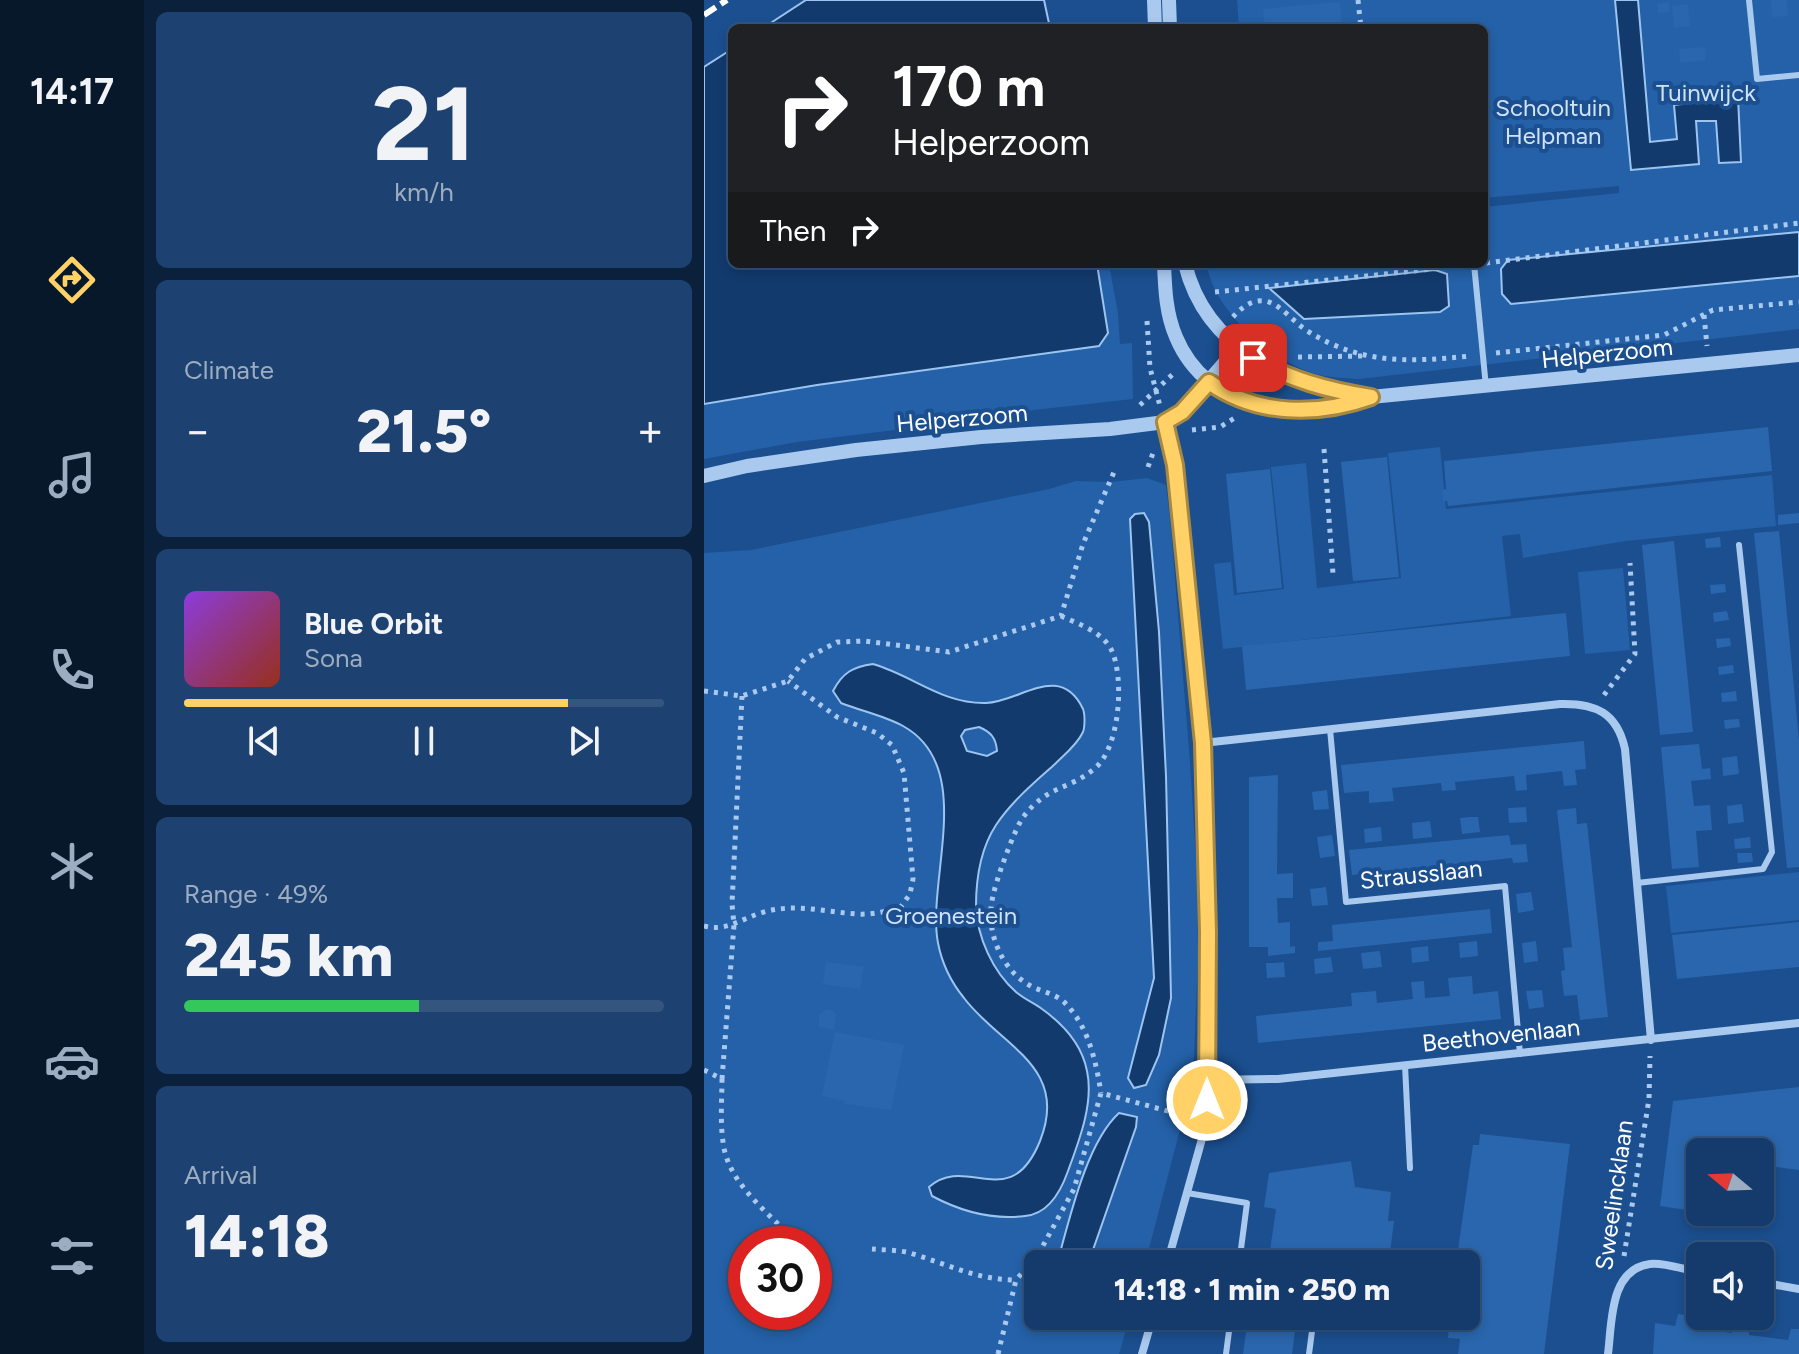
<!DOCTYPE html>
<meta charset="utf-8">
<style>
:root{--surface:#143b6b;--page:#1d4271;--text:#f1f3f6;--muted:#9dadc1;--line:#33557e;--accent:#ffd166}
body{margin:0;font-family:Figtree,sans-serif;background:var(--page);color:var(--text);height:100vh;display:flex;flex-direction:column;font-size:30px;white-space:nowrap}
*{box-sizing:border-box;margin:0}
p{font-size:26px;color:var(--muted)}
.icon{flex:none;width:44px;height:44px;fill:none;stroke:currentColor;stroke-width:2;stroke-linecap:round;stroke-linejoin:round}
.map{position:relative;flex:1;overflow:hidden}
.sheet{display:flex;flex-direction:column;gap:12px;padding:12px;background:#0b203b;width:560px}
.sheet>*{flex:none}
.hud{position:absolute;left:24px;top:24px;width:760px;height:244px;border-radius:12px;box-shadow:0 4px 12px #0003,0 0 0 2px var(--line);background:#202124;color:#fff;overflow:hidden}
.needle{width:52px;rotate:289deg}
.fabs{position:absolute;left:982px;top:1138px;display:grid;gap:16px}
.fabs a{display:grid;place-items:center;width:88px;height:88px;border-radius:12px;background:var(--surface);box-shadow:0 4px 12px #0003,0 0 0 2px var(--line);font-size:40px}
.speed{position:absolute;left:24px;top:1226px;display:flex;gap:16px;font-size:40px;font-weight:700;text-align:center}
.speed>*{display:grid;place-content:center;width:104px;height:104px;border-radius:50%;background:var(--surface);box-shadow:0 4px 12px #0003,0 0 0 2px var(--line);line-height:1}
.speed .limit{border:12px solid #d22;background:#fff;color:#111}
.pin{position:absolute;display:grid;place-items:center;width:68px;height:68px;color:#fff;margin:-34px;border-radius:16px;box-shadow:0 4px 12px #0006}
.me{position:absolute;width:88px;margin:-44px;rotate:0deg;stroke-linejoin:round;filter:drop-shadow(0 0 6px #0008)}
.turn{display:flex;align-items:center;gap:28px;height:168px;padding:0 32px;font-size:36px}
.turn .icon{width:104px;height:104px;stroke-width:2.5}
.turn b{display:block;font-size:56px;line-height:68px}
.then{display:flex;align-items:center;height:76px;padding:0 32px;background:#0003;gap:16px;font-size:30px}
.big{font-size:60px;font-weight:800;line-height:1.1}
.sheet .widget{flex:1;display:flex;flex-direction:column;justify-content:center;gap:12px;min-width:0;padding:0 28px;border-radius:12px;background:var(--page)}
.sheet .dial{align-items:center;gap:0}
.dial b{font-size:104px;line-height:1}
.song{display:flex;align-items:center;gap:24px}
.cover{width:96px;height:96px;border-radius:12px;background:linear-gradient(135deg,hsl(270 70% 55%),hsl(10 70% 35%))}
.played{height:8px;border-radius:4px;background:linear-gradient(90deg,var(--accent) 80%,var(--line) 80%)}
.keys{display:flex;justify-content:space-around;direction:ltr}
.heat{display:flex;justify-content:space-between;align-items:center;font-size:44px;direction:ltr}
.charge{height:12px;border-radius:6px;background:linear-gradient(90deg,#34c759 49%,var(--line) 0)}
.trip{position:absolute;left:320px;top:1250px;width:456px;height:80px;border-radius:12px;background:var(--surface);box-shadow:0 4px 12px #0003,0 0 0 2px var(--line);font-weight:800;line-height:80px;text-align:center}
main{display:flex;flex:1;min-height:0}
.tab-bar{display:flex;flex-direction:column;width:144px;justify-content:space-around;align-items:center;background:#08182b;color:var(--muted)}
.tab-bar .icon{width:56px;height:56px}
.tab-bar .selected{color:var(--accent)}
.tab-bar b{font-size:36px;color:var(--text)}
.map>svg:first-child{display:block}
</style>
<main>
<nav class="tab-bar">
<b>14:17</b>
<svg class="icon selected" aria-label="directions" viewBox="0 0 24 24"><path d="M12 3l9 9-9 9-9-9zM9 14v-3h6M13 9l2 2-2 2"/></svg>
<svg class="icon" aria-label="music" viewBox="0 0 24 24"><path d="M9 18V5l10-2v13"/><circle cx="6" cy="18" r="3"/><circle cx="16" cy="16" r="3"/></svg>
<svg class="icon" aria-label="phone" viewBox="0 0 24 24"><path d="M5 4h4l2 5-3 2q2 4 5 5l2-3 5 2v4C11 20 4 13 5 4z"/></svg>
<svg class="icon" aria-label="climate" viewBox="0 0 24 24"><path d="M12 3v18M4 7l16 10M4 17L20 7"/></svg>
<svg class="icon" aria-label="car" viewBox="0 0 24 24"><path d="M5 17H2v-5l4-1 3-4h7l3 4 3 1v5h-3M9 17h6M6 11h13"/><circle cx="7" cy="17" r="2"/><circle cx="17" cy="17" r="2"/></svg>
<svg class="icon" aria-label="filters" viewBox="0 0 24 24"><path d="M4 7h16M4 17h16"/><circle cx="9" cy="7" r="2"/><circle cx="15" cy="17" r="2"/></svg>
</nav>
<section class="sheet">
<div class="widget dial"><b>21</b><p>km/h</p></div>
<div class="widget"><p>Climate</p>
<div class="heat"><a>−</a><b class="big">21.5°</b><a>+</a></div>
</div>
<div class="widget">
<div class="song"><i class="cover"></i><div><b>Blue Orbit</b><p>Sona</p></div></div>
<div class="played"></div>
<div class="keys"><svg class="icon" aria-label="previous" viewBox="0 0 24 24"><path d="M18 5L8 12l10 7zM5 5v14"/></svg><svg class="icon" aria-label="pause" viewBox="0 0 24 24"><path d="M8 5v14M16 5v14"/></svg><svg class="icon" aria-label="next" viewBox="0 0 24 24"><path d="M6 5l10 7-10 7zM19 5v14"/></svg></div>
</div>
<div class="widget"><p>Range · 49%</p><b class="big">245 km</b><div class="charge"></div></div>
<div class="widget"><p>Arrival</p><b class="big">14:18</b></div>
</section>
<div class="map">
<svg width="1095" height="1354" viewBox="0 0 1095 1354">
<rect width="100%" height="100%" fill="#1b4f8f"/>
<!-- green -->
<path fill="#2461a8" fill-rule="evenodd" d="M533,0H1095V232L804,260L797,269L798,294L807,304L1095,276V329L655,379C641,378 625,378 612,374C569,362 508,310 503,264H780V207L915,193V186L780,198V28H535ZM731,270L581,301L566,289L567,288Z
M393,264H405L414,313L416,344L428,343L429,399L284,415L208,428L93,442L0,459V404L404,333Z
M736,447L742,509L1068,475L1072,526L922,541L819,558L816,534L798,536L807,616L519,649L510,564L527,562L530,595L580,589L567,467L602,463L613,588L697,578L684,453Z
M443,478L462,485L466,517L486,762L493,875L494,955L490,1058L478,1122L441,1264H334V1316H426L415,1354H0V553L47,550L345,489L372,481L407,482ZM42,1244H110V1312H42Z
M919,568L926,650L881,654L874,572Z
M1095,872V920L967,933L962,886Z"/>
<!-- water -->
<path fill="#123a6d" stroke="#9cc4f0" stroke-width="2" fill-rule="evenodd" d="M102,0H340L346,28H59Z
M911,0H934L946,142L973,139L970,105L1034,97L1037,162L1015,163L1012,121H992L995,164L927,170Z
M28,49V264H393L404,333L395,346L113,385L0,404V67Z
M1095,232V276L807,304L798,294L797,269L804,260Z
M731,270L743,274L745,306L736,312L600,319L565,288Z
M440,513L445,522L455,632L462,776L467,998L455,1055L442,1085L430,1088L424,1078L450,978L426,519L431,514Z
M169,664C210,676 238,704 282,703C316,702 356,661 379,709C381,714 381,727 379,732C373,745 360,755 351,764C330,783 308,801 292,825C277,848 272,879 272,906C273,937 289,972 312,992C320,999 330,1003 338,1009C359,1024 378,1045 383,1071C390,1103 375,1141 364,1171C357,1191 344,1214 321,1216C288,1220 256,1211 228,1196L225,1187C263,1153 306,1215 336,1141C366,1066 296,1046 260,998C247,982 238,964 234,943C222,880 273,767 199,726C181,716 157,711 137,703L129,691C139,672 149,667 169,664ZM275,727C287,732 292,738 293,751L283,756L263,751L257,736L261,730Z
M415,1113L433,1117L432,1127L384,1264H353C365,1221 382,1143 415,1113Z"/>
<!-- building -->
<path fill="#2a66ad" d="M1067,0H1082L1084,16L1068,17Z
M636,2L638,26L561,28L559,9Z
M965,2L966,12L954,13L953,4Z
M984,4L986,26L970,28L968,6Z
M1001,47L1002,60L976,63L975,49Z
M1064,427L1068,471L744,506L743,501H739L738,490L742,489L740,461Z
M683,457L695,577L649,581L637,462Z
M566,469L578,588L533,593L522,474Z
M1095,513V523L1074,525V515Z
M1075,531L1095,740V867L1083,868L1050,533Z
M1016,537L1017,547L1002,548L1001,539Z
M970,541L989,732L956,735L938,545Z
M1021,584L1022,592L1007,594L1006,585Z
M1023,611L1025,620L1010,622L1009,613Z
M862,613L866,656L542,690L538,646Z
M1026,638L1027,646L1013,648L1012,639Z
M1029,665L1030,673L1015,675L1014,667Z
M1032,691L1033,701L1018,702L1017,693Z
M1035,719L1036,727L1021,729L1020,720Z
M880,741L882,769L871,770L873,785L860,786L858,771L822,775L823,790L812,791L810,776L751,782L752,790L738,791L737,783L688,788L690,801L665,803V791L640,793L637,765Z
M995,744L998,769L1006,768L1007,779L987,781L990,806L1006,805L1008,830L992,831L995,867L968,869L957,747Z
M1033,756L1035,774L1019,776L1018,758Z
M574,775L573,874L589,873V898H573L574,923L586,922V947L591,946V953L564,956V947H545V777Z
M623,790L625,809L610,810L608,792Z
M1038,804L1040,822L1024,824L1023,806Z
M822,807L823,822L805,823L804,808Z
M872,808L873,824L883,823L904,1017L876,1020L873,995L860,996L857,971L861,970L859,948L868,947L853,810Z
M766,817H774L776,832L758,834L756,818Z
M726,821L728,837L709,839L708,823Z
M677,827L678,841L661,843L660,829Z
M628,835L631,856L616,858L613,837Z
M805,835L807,845L822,844L824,862L809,863L808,858L648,875L645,850Z
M1046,837L1047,848L1031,849L1030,839Z
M1033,853H1048L1049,862L1034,863Z
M622,887L624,905L608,906L606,889Z
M827,892L830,910L814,913L812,894Z
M786,909L788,933L614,951V942L629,941L628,925Z
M1095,922V967L973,979L968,935Z
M773,941L774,956L756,958L755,943Z
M832,941L834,961L820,963L818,943Z
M724,946L725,961L708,963L707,948Z
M676,951L678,967L659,969L657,953Z
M627,957L629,972L611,974L610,959Z
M122,962L160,967L156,989L119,984Z
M571,963L580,962L581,977L563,978L562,963Z
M768,976L769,994L794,991L797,1019L554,1043L552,1016L648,1006L647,993L672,991L673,1003L709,999L707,982L720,981L721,998L746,996L744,978Z
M838,990L840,1007L825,1009L822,991Z
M122,1009L129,1011L132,1015L130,1030L115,1027V1015Z
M131,1032L200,1045L187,1110L140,1104L141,1101L118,1096Z
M1095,1087V1170L1056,1165V1152H996V1212L956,1206L969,1101Z
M776,1134L866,1144L840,1354H754L756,1339L744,1338L746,1316H762V1264H752L769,1145H775Z
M647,1161L651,1187L687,1192L684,1221H690L686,1253L679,1252L677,1264H564L572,1209L560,1207L565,1173Z
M974,1314L988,1316L989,1328L1028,1333L1031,1322H1038L1044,1323L1045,1335L1084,1340L1087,1329H1095V1354H949L951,1323L971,1326Z
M544,1316H593L588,1354H539Z"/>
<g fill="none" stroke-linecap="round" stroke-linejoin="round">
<!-- path -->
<path stroke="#a9c9ee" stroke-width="5" stroke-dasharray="4 6" stroke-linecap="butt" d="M654,0L657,28
M782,263L1095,223
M511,292L756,266
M1000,315L1003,346
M529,317C537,308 548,299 561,301C577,304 591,324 605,332C659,365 706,362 766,356
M443,321L446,368L456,406
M792,353L960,335L1009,310L1095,302
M594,357L659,356
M436,405L470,373
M488,430L516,427L534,416
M620,449L629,574
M444,467L449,453
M357,616C374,624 397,631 407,649C421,677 416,749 390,769C365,790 344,785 320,816C311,827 290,885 288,901C282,931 297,969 325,985C337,992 352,993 362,1004C385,1028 392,1062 397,1093
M0,691L38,696L84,681L101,659L133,642L161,641L245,652L357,616L379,544L410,472
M900,695L931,654L926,563
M0,926C23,932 38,918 60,912C91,903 122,912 153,914C168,915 182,911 196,908L206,894L209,879L200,773L188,745L173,733L133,717L84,681
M0,1070L18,1079C18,1099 16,1121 19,1142C23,1178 54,1204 78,1228
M18,1079L30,925L28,904L38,696
M168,1249C180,1250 195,1250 206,1253C243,1264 273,1280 312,1280
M920,1256L945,1099L946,1056
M294,1354L312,1280L335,1253L370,1189L397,1093L486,1117"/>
<!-- service -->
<path stroke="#a9c9ee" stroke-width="6" d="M1045,0L1053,79L1095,75
M770,264L782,387
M626,729L642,902L801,886L816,1054
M933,883L1059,869L1068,852L1035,545
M701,1065L706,1168
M483,1193L543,1203L535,1264
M522,1354L527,1316
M605,1354L610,1316"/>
<!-- minor -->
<path stroke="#a9c9ee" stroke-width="8" d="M461,422L471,465L499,743L504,932L503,1121L463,1264
M499,743L856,704C892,703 913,713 921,749L947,1040
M503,1080L574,1079L1095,1023
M1056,1282L1095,1289
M438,1354L449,1316
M904,1354C908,1324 905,1269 946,1264C960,1262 981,1270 996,1272"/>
<!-- tertiary -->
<path stroke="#a9c9ee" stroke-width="14" d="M450,0L451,28
M465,0L466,28
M460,264C461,289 462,314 472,337C504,414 598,421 666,397
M481,264C503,353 586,384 667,397L1095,355
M0,476L43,466L152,450L277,437L406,429L461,422L478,412L534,347"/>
<!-- rail -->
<path stroke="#fff" stroke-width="6" stroke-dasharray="14 6" stroke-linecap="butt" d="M0,15L23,0"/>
</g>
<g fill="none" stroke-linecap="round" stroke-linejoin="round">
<!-- route casing -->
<g stroke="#a68842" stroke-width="20">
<path id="route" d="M503,1100L504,932L499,743L471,465L461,422L478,412L505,382C553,416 614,416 667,397C624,390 586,380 549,358"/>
</g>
<!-- route -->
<use href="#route" stroke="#ffd166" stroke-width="14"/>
</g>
<g text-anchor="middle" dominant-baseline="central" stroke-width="8" stroke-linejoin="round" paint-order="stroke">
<!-- park labels -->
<g font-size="24" fill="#cfe3fa" stroke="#1b4f8f">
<text x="1002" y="92">Tuinwijck</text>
<text x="849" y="107">Schooltuin<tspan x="849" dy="28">Helpman</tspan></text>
<text x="247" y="915">Groenestein</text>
</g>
<!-- street labels -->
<g font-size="24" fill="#fff" stroke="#1b4f8f">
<text transform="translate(903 353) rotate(-6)">Helperzoom</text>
<text transform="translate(258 418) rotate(-5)">Helperzoom</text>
<text transform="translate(717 874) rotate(-6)">Strausslaan</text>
<text transform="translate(797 1035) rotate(-6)">Beethovenlaan</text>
<text transform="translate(910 1195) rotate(-82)">Sweelincklaan</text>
</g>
</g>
</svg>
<div class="fabs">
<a><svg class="needle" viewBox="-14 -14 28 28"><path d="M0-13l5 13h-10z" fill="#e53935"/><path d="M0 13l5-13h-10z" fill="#9dadc1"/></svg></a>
<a><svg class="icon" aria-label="sound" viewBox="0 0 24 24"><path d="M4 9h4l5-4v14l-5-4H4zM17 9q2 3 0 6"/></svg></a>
</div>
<div class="speed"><div class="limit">30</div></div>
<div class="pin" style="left:549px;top:358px;background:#d93025"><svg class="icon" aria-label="arrive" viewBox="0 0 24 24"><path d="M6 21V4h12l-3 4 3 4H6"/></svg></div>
<svg class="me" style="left:503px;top:1100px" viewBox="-20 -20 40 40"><circle r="17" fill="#ffd166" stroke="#fff" stroke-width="3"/><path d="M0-11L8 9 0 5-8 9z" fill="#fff"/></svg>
<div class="trip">14:18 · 1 min · 250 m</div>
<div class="hud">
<div class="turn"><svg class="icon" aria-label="right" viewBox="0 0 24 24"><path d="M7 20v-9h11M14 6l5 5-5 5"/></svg><div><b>170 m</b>Helperzoom</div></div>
<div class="then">Then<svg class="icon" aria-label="right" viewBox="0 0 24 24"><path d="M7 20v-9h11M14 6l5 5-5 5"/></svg></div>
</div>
</div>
</main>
